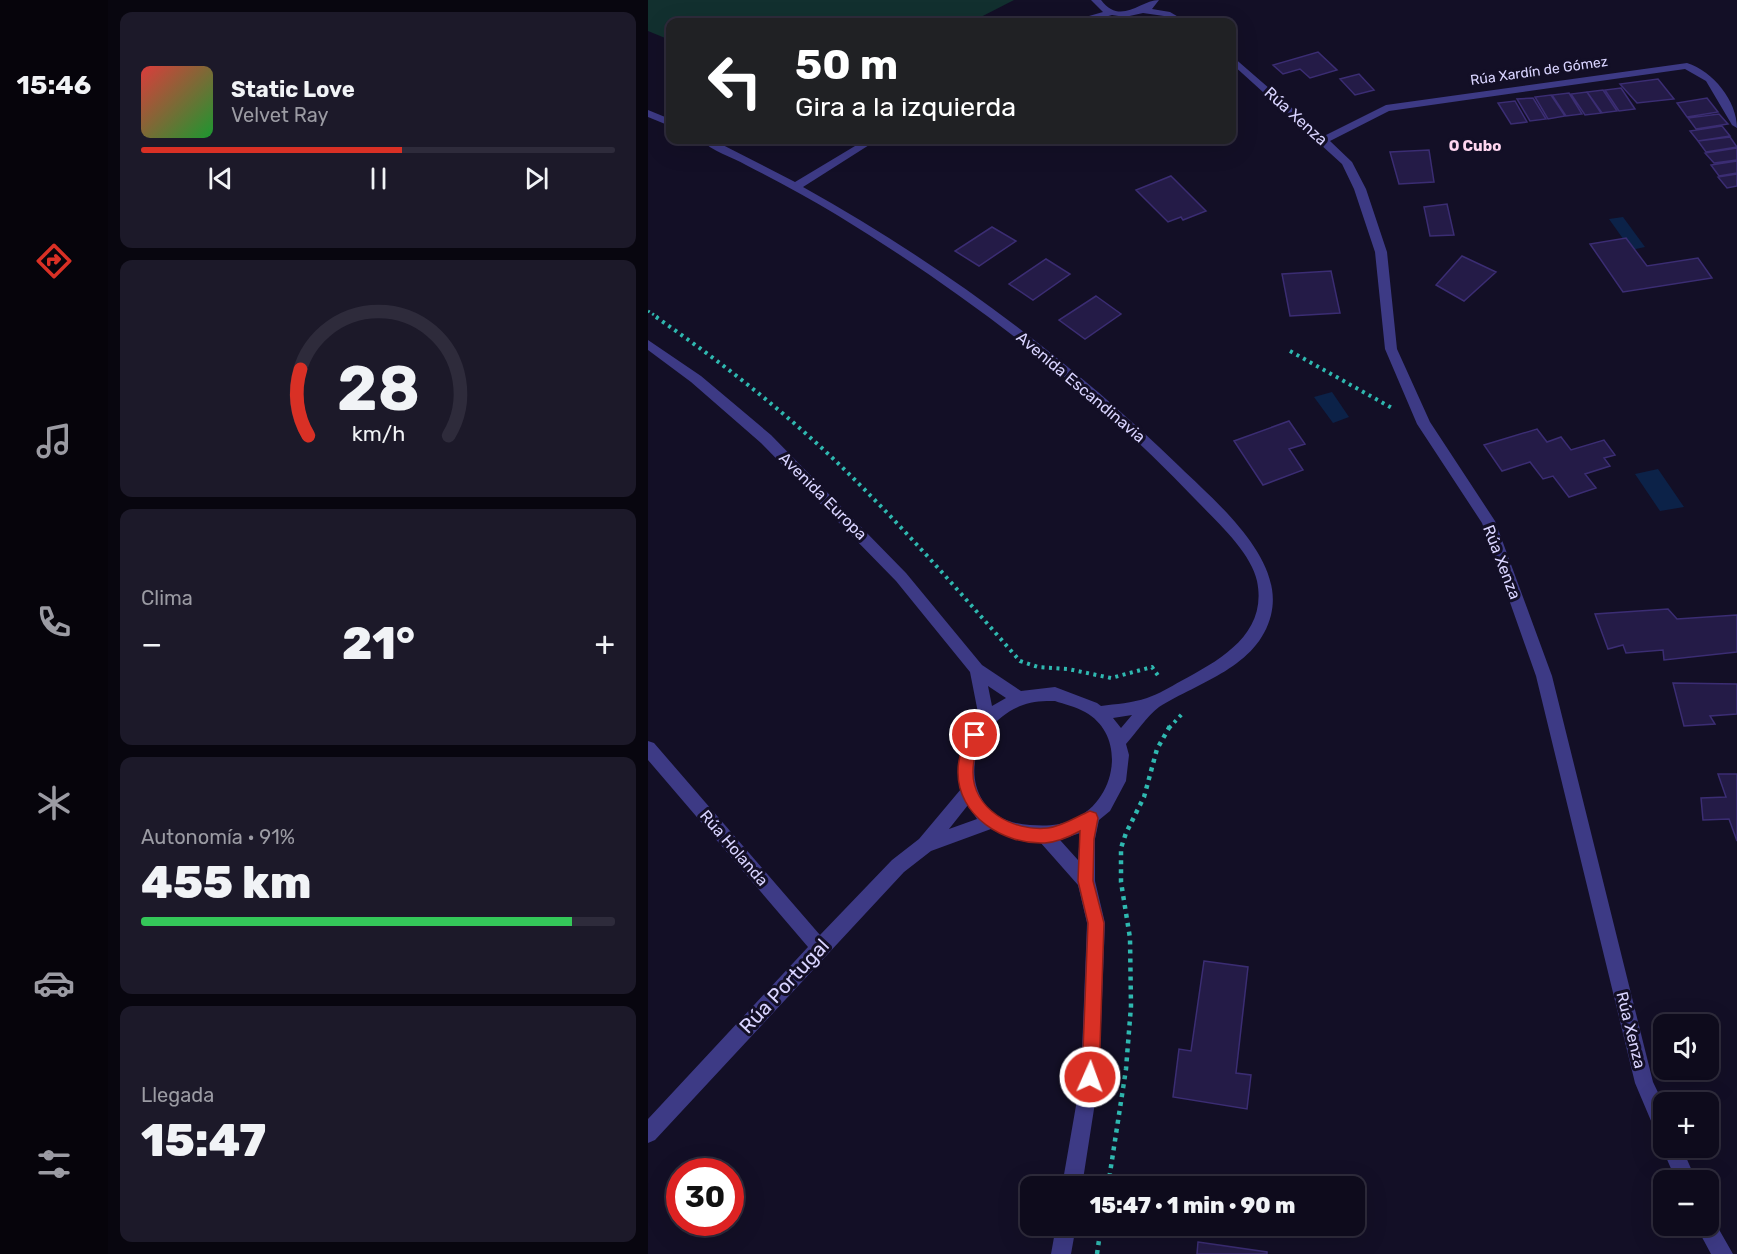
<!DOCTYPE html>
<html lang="es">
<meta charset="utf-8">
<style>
:root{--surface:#0e0b1c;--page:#1c1929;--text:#f1f3f6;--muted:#9b9ba3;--line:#2e2b3b;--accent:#d93025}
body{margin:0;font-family:Rubik,sans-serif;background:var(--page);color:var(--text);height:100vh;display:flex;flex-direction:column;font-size:22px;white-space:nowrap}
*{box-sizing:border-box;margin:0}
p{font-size:20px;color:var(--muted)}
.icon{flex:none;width:33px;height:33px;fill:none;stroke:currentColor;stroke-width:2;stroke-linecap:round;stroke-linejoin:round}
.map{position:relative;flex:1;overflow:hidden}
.side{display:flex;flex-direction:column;gap:12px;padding:12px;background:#08060f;width:540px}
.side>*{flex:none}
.guide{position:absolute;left:18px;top:18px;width:570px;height:126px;border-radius:12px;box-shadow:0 6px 24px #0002,0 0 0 2px var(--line);background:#202124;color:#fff;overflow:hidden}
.fabs{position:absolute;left:1005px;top:1014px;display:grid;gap:12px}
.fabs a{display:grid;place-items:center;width:66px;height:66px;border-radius:12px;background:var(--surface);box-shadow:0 6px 24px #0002,0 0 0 2px var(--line);font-size:30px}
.speed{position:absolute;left:18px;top:1158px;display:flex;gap:12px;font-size:30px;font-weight:700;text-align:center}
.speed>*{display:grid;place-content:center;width:78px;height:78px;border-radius:50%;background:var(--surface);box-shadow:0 6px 24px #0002,0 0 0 2px var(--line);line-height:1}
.speed .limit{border:9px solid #d22;background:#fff;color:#111}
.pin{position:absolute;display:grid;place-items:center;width:51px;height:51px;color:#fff;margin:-26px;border:3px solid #fff;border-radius:50%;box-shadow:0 2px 6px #0007}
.me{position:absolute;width:66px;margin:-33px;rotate:2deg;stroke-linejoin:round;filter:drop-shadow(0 0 4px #0008)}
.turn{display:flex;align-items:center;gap:21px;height:126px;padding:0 30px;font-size:27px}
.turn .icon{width:78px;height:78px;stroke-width:2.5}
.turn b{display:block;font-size:42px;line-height:51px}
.big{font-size:45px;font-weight:800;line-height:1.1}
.side .tile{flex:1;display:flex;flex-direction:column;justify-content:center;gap:9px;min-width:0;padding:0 21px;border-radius:12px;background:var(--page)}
.side .dial{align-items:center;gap:0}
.dial svg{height:156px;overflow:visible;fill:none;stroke:var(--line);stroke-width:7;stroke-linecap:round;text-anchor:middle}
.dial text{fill:var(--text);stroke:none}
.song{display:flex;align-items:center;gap:18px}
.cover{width:72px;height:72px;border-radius:9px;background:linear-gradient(135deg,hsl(0 70% 55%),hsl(130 70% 35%))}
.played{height:6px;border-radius:3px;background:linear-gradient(90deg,var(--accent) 55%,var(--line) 55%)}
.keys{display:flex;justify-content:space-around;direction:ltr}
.heat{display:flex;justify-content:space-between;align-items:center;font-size:33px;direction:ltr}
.charge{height:9px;border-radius:4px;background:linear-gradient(90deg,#34c759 91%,var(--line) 0)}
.trip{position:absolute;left:372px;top:1176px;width:345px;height:60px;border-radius:12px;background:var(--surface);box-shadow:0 6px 24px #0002,0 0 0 2px var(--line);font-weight:800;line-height:60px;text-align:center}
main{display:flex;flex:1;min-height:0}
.menu{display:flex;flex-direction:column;width:108px;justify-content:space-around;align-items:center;background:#06040b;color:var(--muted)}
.menu .icon{width:42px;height:42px}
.menu .active{color:var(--accent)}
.menu b{font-size:27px;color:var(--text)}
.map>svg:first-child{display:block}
</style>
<main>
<nav class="menu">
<b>15:46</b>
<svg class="icon active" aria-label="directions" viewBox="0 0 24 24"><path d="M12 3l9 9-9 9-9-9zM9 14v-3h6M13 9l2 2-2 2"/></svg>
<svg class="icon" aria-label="music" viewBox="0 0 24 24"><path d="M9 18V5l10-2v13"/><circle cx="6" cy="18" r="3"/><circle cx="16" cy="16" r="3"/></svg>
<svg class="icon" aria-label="phone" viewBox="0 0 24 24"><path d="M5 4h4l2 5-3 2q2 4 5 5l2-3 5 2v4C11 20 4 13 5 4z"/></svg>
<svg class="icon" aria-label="climate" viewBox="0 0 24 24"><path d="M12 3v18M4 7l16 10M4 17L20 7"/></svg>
<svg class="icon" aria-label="car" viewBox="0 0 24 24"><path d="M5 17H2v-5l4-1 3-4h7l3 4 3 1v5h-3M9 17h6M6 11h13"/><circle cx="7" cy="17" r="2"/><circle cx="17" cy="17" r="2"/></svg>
<svg class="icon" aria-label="filters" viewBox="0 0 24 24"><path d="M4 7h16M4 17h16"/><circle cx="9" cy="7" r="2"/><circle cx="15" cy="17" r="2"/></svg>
</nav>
<section class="side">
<div class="tile">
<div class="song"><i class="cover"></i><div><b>Static Love</b><p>Velvet Ray</p></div></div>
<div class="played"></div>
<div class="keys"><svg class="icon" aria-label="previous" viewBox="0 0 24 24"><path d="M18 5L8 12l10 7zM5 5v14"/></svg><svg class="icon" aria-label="pause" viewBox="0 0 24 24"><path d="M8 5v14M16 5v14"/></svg><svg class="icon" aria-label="next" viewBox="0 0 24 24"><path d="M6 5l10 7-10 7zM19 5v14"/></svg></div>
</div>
<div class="tile dial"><svg viewBox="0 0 100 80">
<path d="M14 69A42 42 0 1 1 86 69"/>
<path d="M14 69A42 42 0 0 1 10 35" stroke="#d93025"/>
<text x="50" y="56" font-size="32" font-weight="700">28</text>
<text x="50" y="72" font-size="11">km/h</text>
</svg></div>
<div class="tile"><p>Clima</p>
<div class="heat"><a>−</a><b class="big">21°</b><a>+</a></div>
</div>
<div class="tile"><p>Autonomía · 91%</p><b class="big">455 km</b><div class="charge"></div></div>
<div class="tile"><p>Llegada</p><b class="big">15:47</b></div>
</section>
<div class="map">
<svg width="1089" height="1254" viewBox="0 0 1089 1254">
<rect width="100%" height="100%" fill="#130f26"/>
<!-- green -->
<path fill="#12302f" d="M0,0H366L323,22H22V40L0,31Z"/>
<!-- water -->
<path fill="#0c2248" d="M975,217L997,247L983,250L961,219Z
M684,392L701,417L685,423L666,397Z
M1010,469L1036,507L1012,511L987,474Z"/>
<!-- building -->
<path fill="#241b47" stroke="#3b2d73" stroke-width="1.5" d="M670,52L689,70L662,78L652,69L635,74L625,65Z
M711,74L726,90L707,95L692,79Z
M1010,79L1026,99L989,103L972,84Z
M973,88L987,109L971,111L957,90Z
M955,90L969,111L953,113L939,92Z
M939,92L954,113L937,115L923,94Z
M921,93L934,114L918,116L904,95Z
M903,95L917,116L900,119L887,97Z
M885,98L898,119L882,121L869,99Z
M1059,98L1070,112L1039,117L1029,103Z
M867,101L879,122L863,124L850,103Z
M1071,114L1080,124L1048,129L1040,118Z
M1074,126L1082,136L1050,141L1042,131Z
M1082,137L1089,147L1058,152L1050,141Z
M1089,148V160L1066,163L1057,153Z
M781,150L786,182L751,184L742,152Z
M1089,161V173L1071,176L1063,165Z
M1089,174V186L1079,188L1070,177Z
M523,176L558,211L535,220L533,217L520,222L488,190Z
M799,204L806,235L782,236L776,207Z
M344,227L368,241L331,266L307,251Z
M978,238L999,266L1050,258L1064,278L975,292L942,244Z
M814,256L848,272L816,301L788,285Z
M398,259L422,274L385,300L361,284Z
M683,271L692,313L642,316L634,274Z
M448,296L473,314L437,339L411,320Z
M641,421L657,444L641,449L655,470L615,485L586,441Z
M889,429L899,442L913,437L923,450L956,440L967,455L956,458L962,466L937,474L948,488L921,497L905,476L895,479L882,462L854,471L836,445Z
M1020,609L1029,619L1089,615V652L1016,660L1015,650L978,653L975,645L960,649L947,614Z
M1025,683L1089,684V714L1062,716L1067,724L1036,726Z
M1070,774H1089V841L1081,819L1055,820L1053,798L1078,797Z
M556,961L600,967L588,1073L603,1075L599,1109L525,1097L531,1049L543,1051Z
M550,1242L619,1252V1254H549Z"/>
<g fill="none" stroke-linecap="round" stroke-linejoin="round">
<!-- path-far2 -->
<path stroke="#2fb8b0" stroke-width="3" stroke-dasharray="2 3" stroke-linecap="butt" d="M0,311L11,318"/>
<!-- path-far1 -->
<path stroke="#2fb8b0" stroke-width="4" stroke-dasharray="3 4.5" stroke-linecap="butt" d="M8,317C76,364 141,415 199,472C260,532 316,597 372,661L390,667L420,669L463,678L504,667L511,677
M642,351L744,408
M521,728L534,714"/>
<!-- path -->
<path stroke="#2fb8b0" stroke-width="4.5" stroke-dasharray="4 5" stroke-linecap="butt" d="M460,1186L478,1069L483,1006L482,938L473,882V848L478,833L496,797L509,749L522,726
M449,1254L453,1226"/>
<!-- street -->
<path fill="#3d3a85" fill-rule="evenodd" d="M443,0H453C473,26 492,0 511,0L504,9L522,12L539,22H528L516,16L495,13L477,17L464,15L439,22H425L427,20L455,12Z
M584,56L676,136L738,105L1039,63C1065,71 1089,101 1089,128L1084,125L1058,81L1037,69L741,111L682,141L704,162L718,189L739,252L749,349L782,422L847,521L904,676L1005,1082L1016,1105V1137L1009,1135L987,1083L888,676L834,523L769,424L737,349L727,252L706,189L694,164L584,64Z
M0,110L22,119V126L0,117Z
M53,140H65L147,182L217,140H229L155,187C293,264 419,357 532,467C568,502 637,559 623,615C610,667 551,682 511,707C499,716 488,733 478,744L481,755L478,781L462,811L451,820L447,839V881L457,923L451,1077L434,1186H414L433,1077L439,923L430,885L392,842L369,840L343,829L283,851L256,872L7,1140L0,1143V1119L160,947L0,760V741L6,743L172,935L244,860L271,839L313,789C308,763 313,739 331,718L322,672L248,581L113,443L43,382L0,350V340L53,376L123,435L258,573L334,665L373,691L407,687L449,703L453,706C468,704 484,703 499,698C511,694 522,687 533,681C572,660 620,634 609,581C603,552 567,520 547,499C441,388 320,295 189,215C159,197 129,181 98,165C84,157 64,151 53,140ZM340,686L358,698L344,706ZM407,701C416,704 428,707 437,712C480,736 468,801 426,819C411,826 398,826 382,825C363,824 345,817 335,801C312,764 338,718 375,705C385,701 396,701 407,701ZM484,715L473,728L465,718ZM320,805L329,819L301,829ZM432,833L430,860L412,840Z
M1016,1145V1148H1034L1048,1180H1028L1014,1148Z
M1060,1217L1065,1219L1085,1254H1063L1048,1226H1060Z
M408,1226H428L423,1254H403Z"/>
</g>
<!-- route -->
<path fill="#d93025" stroke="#8d1f18" stroke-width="1.5" d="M327,729L332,731L334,735C329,747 325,758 325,771C324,809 365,832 400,828C415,826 428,817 442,811L448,813L450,818L446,839L445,881L456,923L451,1077L448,1083L442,1085L436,1083L434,1077L440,923L430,881L432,831C421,837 410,842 397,843C356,845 309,816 310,771C310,756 315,744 322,731Z"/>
<g text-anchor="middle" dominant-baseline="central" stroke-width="6" stroke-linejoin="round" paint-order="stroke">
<!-- far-street labels -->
<g font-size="14" fill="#d9d4ff" stroke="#130f26">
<text transform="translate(891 71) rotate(-8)">Rúa Xardín de Gómez</text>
</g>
<!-- far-neighbourhood labels -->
<g font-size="15" font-weight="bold" fill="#ffd6f0" stroke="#130f26">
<text x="827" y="146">O Cubo</text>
</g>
<!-- street labels -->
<g font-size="16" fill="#d9d4ff" stroke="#130f26">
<text transform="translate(648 116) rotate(42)">Rúa Xenza</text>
<text transform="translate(433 387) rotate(40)">Avenida Escandinavia</text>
<text transform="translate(175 496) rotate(45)">Avenida Europa</text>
<text transform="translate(854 562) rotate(69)">Rúa Xenza</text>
<text transform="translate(86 848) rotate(49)">Rúa Holanda</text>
<text transform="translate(983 1030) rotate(76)">Rúa Xenza</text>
</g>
<!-- near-street labels -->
<g font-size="20" fill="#d9d4ff" stroke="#130f26">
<text transform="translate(136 986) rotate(-47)">Rúa Portugal</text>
</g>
</g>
</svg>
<div class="fabs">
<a><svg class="icon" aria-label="sound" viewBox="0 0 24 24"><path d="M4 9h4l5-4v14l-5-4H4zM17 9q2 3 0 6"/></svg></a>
<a>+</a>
<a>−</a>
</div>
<div class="speed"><div class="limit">30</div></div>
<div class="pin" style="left:327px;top:735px;background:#d93025"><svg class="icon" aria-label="arrive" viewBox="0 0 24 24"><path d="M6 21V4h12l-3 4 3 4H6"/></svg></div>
<svg class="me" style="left:442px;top:1077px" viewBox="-20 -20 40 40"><circle r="17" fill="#d93025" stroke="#fff" stroke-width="3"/><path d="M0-11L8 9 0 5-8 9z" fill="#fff"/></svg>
<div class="trip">15:47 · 1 min · 90 m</div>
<div class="guide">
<div class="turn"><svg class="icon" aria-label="left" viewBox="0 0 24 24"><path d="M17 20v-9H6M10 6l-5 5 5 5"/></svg><div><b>50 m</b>Gira a la izquierda</div></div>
</div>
</div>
</main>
